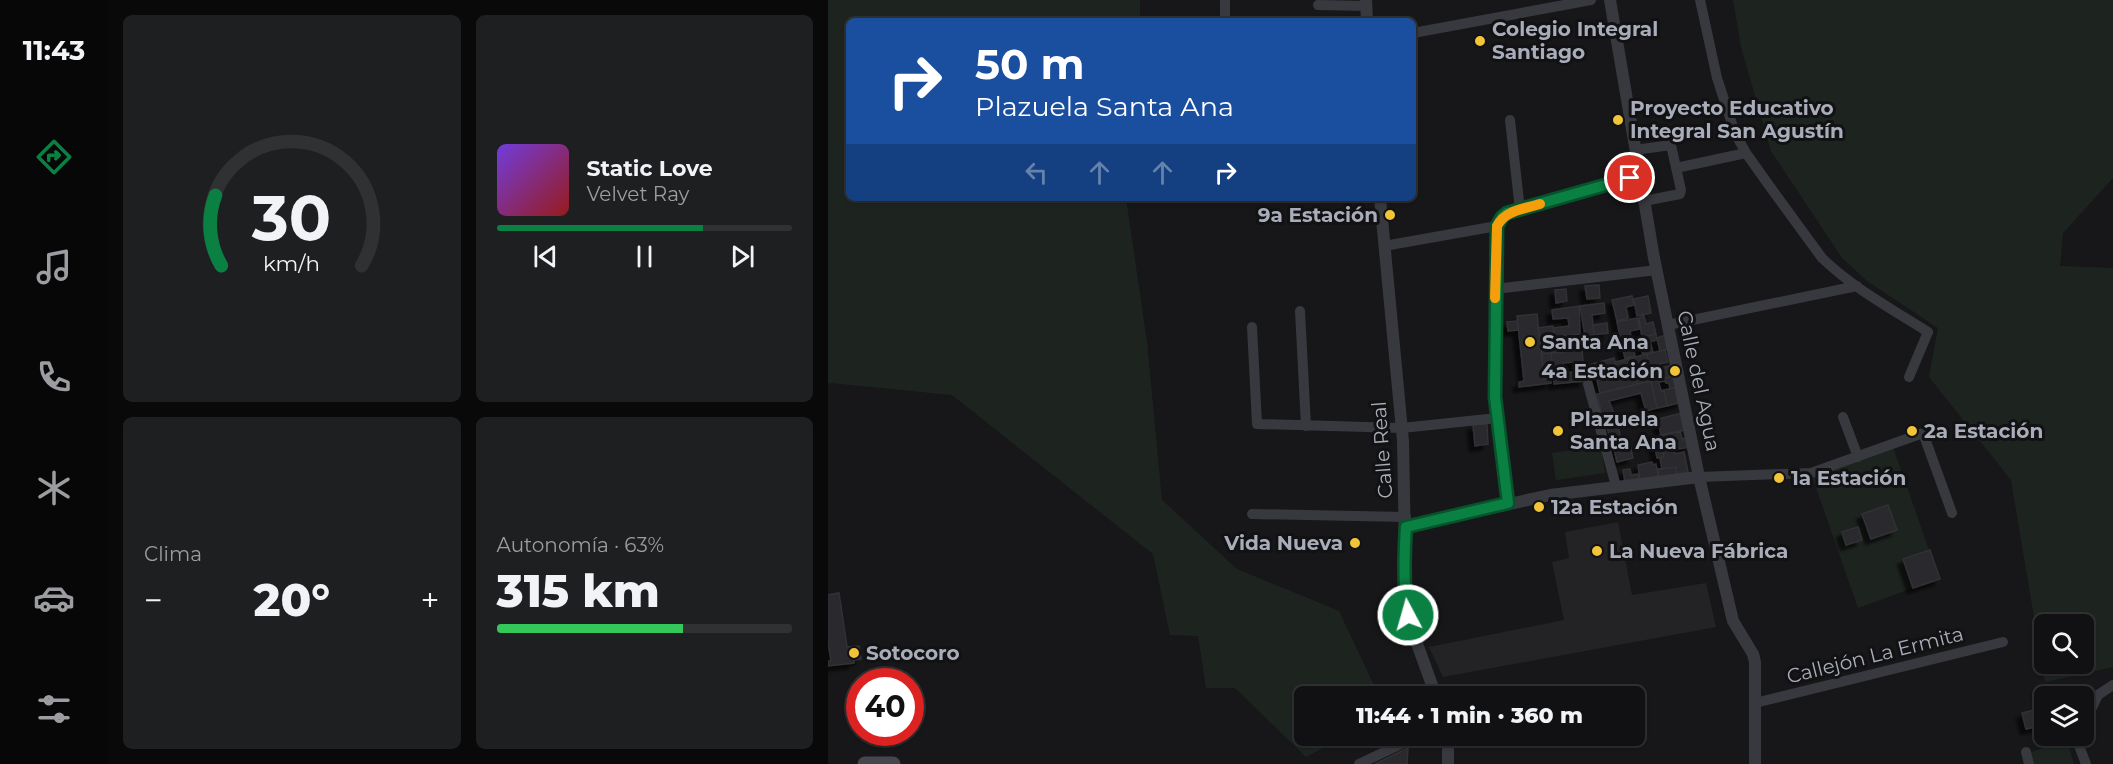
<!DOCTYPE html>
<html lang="es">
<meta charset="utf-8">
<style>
:root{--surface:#111113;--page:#1e1f21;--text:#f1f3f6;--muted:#9c9da0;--line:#303133;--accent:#0b8043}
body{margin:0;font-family:Montserrat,sans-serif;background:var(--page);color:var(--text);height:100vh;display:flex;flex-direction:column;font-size:22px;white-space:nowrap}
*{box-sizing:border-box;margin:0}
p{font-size:20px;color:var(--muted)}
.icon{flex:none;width:33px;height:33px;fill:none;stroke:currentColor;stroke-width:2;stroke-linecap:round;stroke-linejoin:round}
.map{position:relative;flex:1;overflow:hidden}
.panel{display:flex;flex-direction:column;gap:15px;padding:15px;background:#09090a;width:720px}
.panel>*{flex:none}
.guide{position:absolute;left:18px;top:18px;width:570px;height:183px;border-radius:9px;box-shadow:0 2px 4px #0004,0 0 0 2px var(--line);background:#1a4fa0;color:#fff;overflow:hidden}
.tools{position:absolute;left:1206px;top:614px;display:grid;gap:12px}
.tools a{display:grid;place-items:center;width:60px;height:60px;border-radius:9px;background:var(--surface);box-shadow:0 2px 4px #0004,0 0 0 2px var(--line);font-size:30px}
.speed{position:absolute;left:18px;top:668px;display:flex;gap:12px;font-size:30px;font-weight:700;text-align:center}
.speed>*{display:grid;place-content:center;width:78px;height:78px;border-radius:50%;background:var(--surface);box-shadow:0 2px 4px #0004,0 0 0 2px var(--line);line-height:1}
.speed .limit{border:9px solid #d22;background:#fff;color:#111}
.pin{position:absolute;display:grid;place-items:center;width:51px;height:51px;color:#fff;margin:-26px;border:3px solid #fff;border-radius:50%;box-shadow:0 2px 6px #0007}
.me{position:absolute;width:66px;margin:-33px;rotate:354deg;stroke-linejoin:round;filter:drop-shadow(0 0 4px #0008)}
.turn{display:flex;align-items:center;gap:21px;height:126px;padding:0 30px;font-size:27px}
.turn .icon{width:78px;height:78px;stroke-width:2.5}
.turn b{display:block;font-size:42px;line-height:51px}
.lanes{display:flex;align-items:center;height:57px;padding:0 30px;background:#0003;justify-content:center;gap:30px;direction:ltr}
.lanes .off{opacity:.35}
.big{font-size:45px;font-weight:800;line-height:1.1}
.panel .widget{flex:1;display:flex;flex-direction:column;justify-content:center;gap:9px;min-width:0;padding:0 21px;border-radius:9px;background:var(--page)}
.panel .dial{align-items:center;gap:0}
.dial svg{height:156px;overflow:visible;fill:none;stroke:var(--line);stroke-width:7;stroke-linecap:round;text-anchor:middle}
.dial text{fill:var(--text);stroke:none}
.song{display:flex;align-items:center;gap:18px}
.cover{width:72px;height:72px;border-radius:9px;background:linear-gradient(135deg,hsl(260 70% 55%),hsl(0 70% 35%))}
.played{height:6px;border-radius:3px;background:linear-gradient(90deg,var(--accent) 70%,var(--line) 70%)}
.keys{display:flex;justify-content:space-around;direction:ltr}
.heat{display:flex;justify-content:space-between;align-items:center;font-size:33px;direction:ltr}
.charge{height:9px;border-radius:4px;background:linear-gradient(90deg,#34c759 63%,var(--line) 0)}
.panel .tiles{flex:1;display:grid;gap:15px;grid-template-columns:repeat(2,1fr)}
.trip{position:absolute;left:466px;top:686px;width:351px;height:60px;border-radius:9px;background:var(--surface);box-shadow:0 2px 4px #0004,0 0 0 2px var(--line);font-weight:800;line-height:60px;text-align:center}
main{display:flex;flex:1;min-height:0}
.menu{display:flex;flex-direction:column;width:108px;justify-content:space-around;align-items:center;background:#070708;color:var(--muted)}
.menu .icon{width:42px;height:42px}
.menu .current{color:var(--accent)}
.menu b{font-size:27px;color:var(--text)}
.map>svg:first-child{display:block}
</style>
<main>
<nav class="menu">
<b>11:43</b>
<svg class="icon current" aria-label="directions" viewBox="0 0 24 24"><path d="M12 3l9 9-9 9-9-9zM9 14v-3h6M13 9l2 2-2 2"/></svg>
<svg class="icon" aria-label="music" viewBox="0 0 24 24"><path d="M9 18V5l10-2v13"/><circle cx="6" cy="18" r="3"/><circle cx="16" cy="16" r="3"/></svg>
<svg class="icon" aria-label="phone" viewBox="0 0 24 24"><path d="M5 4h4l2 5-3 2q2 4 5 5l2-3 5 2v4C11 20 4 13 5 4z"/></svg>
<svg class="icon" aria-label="climate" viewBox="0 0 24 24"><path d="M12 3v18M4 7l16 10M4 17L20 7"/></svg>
<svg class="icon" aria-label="car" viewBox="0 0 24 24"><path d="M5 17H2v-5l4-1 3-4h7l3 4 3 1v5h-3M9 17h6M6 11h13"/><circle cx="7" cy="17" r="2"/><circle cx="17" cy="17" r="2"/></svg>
<svg class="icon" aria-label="filters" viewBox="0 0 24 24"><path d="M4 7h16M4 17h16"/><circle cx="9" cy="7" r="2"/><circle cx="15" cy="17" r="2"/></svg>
</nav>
<section class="panel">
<div class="tiles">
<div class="widget dial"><svg viewBox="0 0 100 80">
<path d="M14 69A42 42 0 1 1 86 69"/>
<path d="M14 69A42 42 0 0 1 11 33" stroke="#0b8043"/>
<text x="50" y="56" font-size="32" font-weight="700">30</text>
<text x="50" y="72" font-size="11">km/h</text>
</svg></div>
<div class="widget">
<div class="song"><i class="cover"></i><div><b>Static Love</b><p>Velvet Ray</p></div></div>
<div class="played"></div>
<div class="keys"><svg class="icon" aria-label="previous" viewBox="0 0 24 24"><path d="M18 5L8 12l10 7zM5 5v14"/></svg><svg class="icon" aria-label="pause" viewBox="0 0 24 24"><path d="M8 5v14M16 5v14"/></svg><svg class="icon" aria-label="next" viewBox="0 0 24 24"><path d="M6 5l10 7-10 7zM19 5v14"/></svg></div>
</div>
<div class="widget"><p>Clima</p>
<div class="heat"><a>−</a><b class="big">20°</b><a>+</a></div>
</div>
<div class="widget"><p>Autonomía · 63%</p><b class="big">315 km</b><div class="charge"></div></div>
</div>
</section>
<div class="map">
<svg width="1285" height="764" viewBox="0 0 1285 764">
<defs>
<filter id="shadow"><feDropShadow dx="-5.5" dy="5.5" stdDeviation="1.5" flood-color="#0009"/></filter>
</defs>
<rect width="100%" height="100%" fill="#171719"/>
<!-- built -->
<path fill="#232326" d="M790,522L804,595L878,583L888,627L615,677L601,647L736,620L724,562L741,558L737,532Z"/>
<!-- green -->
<path fill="#1d241f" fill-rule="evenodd" d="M0,0H312V21H21V198H298L319,342L334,500L409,569L511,611L551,696H477V735H520L478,757L407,688H378L370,636L342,635L325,554L124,395L3,383L0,384Z
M905,0H1285V178L1235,233L1232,266L1285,268V667L1217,682L1183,480L1101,377L1110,328L1039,281L1014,258L943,151L913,47ZM1216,624H1256V663H1216Z
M773,446L777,473L728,480L724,453Z
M1065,447L1101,550L1075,559L1085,588L1030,608L984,476Z
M1239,741L1246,764H1206L1203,752Z"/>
<!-- building -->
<path fill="#2a2a2d" stroke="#323135" stroke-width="1.5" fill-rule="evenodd" filter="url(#shadow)" d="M771,285L772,298L759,299L757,286Z
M738,289L739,301L728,303L727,290Z
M804,296L806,305L798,307L800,318L789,321L784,300Z
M820,296L823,313L809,316L806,299Z
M776,303L777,313L764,315L766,335L757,336L752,306Z
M751,306L752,334L727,337L726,328L741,326L740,318L725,319L724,310Z
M709,314L716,379L722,378L723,383L691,387V382L696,381L689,316Z
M816,316L818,324L825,322L828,334L814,337L811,318Z
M809,318L812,329L802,331L804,343L794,346L789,322Z
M689,321L690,330L680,331L679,322Z
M779,323L780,333L766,335L765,325Z
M725,326L728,353L714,354L710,328Z
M828,334L829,340L815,343L814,337Z
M838,335L841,349L832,351L829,338Z
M822,341L825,353L815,355L812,344Z
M804,343L807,356L797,358L794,346Z
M754,350L757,381L726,384L723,353ZM745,362L746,372L736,373L735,363Z
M837,350L840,362L822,366L819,354Z
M723,353L726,377L716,379L714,354Z
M819,354L825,381L809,384L805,367H802L800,359Z
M786,358L790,375L769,380L766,371L763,372L761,365Z
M800,359L802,367H805L806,371L790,375L787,362Z
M832,364L833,368L841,366V368L846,367L848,375L825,381L822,366Z
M806,371L809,384L772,393L769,380Z
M848,375L851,387L842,389L841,383H838L837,381L831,382L830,380Z
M830,380L833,391L836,390L839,406L829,408L823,381Z
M823,381L829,408L818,411L813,393L781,401L787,416L775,419L769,394Z
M851,387L854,402L839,406L836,390Z
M854,413L858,430L833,435L830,419Z
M789,423L795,446L785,448L779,428Z
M659,424L660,444L647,446L645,425Z
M852,431L854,439L860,437L862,447L851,449L850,443L840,445L837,434Z
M837,434L841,451L835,452L836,457L829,458L825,437Z
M802,445L805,458L789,462L786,449Z
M847,450V454L856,452L860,472L849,474L848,467L834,469L832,458L836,457L835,452Z
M824,462L825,465L828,464L830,476L812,480L810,465Z
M848,467L849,474L831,477L830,469Z
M802,469L803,475L810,474L811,480L797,482L795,470Z
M1060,505L1069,530L1043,539L1034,514Z
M1030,527L1034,540L1018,545L1014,532Z
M1102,550L1112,579L1085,588L1075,559Z
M11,593L19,647L31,646L33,659L26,660V663L0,666V661H3L0,642V595Z
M1226,687L1228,696H1216V725L1198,729L1194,713L1214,708L1210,690Z
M580,748L579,764H547Z"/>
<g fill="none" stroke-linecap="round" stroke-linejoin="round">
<!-- minor -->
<path stroke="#38393e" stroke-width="10" d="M872,0L889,78L907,133L918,153L940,184L994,258C1025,288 1064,309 1100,332L1081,377
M490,5L539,6
M397,18V0
M585,33L763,0
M682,120L692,210
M807,150L843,145L853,190L852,194L816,201
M848,168L918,153
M669,226L667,397L680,503
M556,246L669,226L674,217L679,213L811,176
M667,289L829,270
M472,311L478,426
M840,325L1029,286
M424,327L429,424L574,428L669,418
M760,384L788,486
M1015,417L1030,457
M871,477L983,473L1095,433L1124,513
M424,514L578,517
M927,703L1175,642
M1256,724L1270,695L1285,685
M1250,735V743L1258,764
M1198,752L1201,764
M531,764L592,735"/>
<!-- tertiary -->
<path stroke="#38393e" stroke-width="12" d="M538,0L539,21
M782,0L826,258L871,477L905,621L925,654L927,662V764
M552,198L575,441L578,602L583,627L608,696
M577,527L722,495L871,477
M620,764V735"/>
<!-- secondary -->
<path stroke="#46474e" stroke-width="15" d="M37,764H65"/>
</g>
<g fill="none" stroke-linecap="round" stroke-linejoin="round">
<!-- route casing -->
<g stroke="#07532c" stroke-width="15">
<path id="route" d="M580,615C575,586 576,556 578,527L680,503L667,397L669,226L674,217L679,213L802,178"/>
</g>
<!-- route -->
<use href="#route" stroke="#0b8043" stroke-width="10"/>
<!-- slow -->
<path stroke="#f59e0b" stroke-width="10" d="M667,298L669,226C677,210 696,209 712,204"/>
</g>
<!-- markers -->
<g fill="#f1c537" stroke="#121214" stroke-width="2">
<circle cx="652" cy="41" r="6"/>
<circle cx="790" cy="120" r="6"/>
<circle cx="562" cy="215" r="6"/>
<circle cx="702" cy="342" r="6"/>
<circle cx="847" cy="371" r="6"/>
<circle cx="730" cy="431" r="6"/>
<circle cx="1084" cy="431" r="6"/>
<circle cx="951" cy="478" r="6"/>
<circle cx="711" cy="507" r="6"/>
<circle cx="527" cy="543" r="6"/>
<circle cx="769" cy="551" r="6"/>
<circle cx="26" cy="653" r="6"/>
</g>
<g text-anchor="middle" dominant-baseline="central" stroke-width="6" stroke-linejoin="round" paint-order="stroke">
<!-- poi labels -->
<g font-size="20" font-weight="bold" fill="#a9adb9" stroke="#121214" text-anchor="start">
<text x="664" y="29">Colegio Integral<tspan x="664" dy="23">Santiago</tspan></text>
<text x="802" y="108">Proyecto Educativo<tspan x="802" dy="23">Integral San Agustín</tspan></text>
<text x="550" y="215" text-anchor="end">9a Estación</text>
<text x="714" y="342">Santa Ana</text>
<text x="835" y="371" text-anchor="end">4a Estación</text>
<text x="742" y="419">Plazuela<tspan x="742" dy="23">Santa Ana</tspan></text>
<text x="1096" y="431">2a Estación</text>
<text x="963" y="478">1a Estación</text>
<text x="723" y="507">12a Estación</text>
<text x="515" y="543" text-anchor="end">Vida Nueva</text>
<text x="781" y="551">La Nueva Fábrica</text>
<text x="38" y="653">Sotocoro</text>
</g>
<!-- street labels -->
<g font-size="20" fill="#a9adb9" stroke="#121214">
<text transform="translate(871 381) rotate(78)">Calle del Agua</text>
<text transform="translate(554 450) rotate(-94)">Calle Real</text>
<text transform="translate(1047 655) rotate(-14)">Callejón La Ermita</text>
</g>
</g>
</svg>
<div class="tools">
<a><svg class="icon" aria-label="search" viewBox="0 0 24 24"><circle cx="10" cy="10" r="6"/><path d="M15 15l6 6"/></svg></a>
<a><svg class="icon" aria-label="layers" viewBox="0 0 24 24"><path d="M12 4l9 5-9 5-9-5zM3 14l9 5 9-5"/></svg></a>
</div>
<div class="speed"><div class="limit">40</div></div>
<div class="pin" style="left:802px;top:178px;background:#d93025"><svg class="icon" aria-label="arrive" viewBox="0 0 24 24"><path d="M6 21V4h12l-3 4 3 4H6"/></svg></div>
<svg class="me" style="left:580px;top:615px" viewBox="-20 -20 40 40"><circle r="17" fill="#0b8043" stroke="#fff" stroke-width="3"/><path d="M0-11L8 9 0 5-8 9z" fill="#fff"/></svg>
<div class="trip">11:44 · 1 min · 360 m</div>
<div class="guide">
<div class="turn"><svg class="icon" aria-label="right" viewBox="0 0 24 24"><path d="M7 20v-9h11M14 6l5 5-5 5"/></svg><div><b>50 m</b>Plazuela Santa Ana</div></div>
<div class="lanes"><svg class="icon off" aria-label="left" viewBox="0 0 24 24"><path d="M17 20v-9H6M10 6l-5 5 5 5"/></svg><svg class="icon off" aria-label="ahead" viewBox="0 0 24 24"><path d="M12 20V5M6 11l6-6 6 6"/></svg><svg class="icon off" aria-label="ahead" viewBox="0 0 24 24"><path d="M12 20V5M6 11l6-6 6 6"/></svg><svg class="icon" aria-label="right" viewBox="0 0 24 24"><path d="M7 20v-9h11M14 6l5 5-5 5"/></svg></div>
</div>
</div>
</main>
